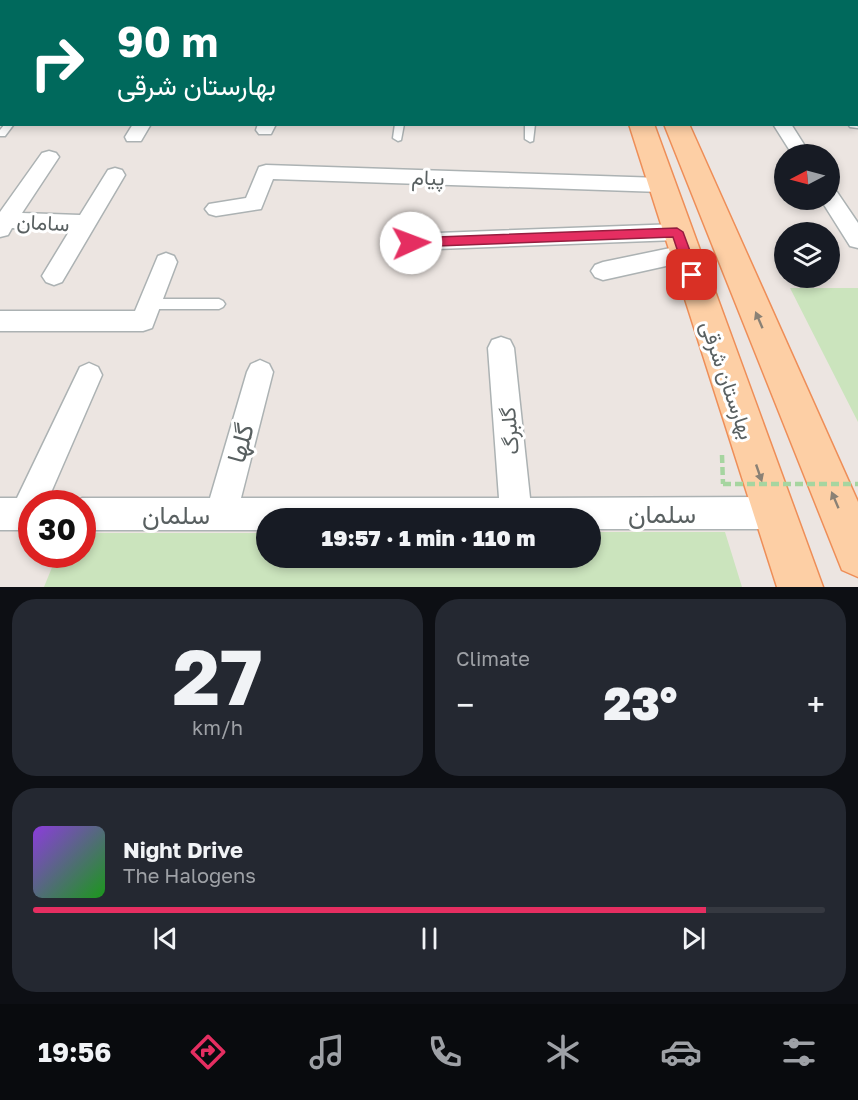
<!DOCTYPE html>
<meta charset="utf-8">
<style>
:root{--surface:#171b24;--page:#242831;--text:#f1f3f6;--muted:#9ea1a6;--line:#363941;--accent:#e52e61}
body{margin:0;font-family:"Golos Text",Vazirmatn,sans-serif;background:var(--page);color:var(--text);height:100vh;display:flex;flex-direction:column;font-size:22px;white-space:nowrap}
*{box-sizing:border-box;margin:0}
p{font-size:20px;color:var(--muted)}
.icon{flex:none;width:33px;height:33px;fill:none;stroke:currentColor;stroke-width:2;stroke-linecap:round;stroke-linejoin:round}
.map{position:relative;height:587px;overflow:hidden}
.side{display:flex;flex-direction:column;gap:12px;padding:12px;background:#0d0f14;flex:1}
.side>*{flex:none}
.banner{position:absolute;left:0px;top:0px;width:858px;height:126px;box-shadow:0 3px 9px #0003;background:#00695c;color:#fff;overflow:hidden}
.needle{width:39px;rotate:264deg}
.fabs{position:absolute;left:774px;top:144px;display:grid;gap:12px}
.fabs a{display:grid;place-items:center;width:66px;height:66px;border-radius:50%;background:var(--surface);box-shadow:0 3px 9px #0003;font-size:30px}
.speed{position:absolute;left:18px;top:490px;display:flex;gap:12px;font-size:30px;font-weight:700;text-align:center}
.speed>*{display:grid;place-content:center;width:78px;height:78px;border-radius:50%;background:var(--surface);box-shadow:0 3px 9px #0003;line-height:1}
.speed .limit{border:9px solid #d22;background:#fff;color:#111}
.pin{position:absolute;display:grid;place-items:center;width:51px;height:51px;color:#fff;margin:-26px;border-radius:12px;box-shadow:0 3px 9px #0006}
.me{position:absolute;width:66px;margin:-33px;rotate:88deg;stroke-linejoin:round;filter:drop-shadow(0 0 4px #0008)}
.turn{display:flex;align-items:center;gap:21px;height:126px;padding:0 18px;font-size:27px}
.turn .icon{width:78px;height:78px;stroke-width:2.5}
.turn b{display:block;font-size:42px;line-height:51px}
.big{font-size:45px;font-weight:800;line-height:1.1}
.side .card{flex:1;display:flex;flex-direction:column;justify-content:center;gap:9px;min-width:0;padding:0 21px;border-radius:24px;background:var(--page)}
.side .dial{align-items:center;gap:0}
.dial b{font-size:78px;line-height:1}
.song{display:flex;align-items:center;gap:18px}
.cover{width:72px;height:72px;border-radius:9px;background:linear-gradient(135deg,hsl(270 70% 55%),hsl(120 70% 35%))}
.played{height:6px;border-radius:3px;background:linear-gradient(90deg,var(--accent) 85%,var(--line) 85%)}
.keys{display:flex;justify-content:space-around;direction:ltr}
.heat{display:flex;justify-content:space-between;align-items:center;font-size:33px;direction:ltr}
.side .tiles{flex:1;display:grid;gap:12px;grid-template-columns:1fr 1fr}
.card:last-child{grid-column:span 2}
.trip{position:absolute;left:256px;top:508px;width:345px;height:60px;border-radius:30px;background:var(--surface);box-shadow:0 3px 9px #0003;font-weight:800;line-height:60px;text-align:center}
.tabs{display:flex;height:96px;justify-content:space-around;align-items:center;background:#090b0e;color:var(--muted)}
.tabs .icon{width:42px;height:42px}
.tabs .active{color:var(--accent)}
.tabs b{font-size:27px;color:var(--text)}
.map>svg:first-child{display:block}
</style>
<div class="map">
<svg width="858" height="587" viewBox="0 0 858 587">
<rect width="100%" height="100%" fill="#ece5e1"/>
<!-- green -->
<path fill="#cbe4bd" d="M790,288H858V422Z
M591,532H725L742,587H44L57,555H82L83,533H267V558H591Z"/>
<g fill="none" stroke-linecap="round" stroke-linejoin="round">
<!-- service casing -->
<g stroke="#acb2b3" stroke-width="3">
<path id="service" d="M5,124H14L5,136H0V130Z
M395,124H404L401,140L398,141L393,138Z
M525,124H535L533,141L530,142L525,139Z
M150,299H219L223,301L225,304L223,307L219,309H150L146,307L144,304L146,301Z"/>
</g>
<!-- minor casing -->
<g stroke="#acb2b3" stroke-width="3">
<path id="minor" d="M305,0H319V2H305Z
M358,0H372V2H358Z
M444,0H458V2H444Z
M747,0H761L762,2H748Z
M0,97H2V107H0Z
M856,118L858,128L850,127L848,124H856Z
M133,124H151L141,141H127L125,137Z
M258,124H276L271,134H259L256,130Z
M773,124H791L810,154H792Z
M49,151L56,153L59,157L22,213L80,215L108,170L115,168L122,170L125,175L62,282L54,285L46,282L42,276L70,230L12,228L8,235L0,237V212L42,153Z
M266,165L661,178L668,180L671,185L668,190L661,192L273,179L261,209L216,216L209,214L205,209L209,204L246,198L259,167Z
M830,190L837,192L858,223V248L850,246L821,200H830Z
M677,224L685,226L688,232L685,238L677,240L411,250L403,248L400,242L403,236L411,234Z
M685,245L693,248L696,254L693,260L603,280L595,277L591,271L595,265L603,262Z
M166,253L174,256L177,262L152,328L143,331H0V311H135L158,256Z
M501,337L510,340L514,348L530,498L773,497L784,502L789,513L784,524L773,529H591V519H267V530H82V504H70L82,498H210L247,372L251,364L260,360L269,364L273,372L241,498H499L488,348L492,340Z
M89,363L98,367L102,375L46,504H32V530H0V498H17L80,367Z"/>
</g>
<!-- secondary casing -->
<g stroke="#abb2b4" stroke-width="3">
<path id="secondary" d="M128,0H149L127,2Z
M2,72V86L0,87V73Z"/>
</g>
<!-- primary casing -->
<g stroke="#ee8e58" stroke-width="3">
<path id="primary" d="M572,0H592V2H572Z
M608,0H628V2H609Z
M629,124H654L823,587H777Z
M664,124H689L858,502V577L842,570Z"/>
</g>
<!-- path -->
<path stroke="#a6d5a0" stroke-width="4.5" stroke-dasharray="8 4" stroke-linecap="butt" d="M722,455L723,484"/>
<!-- service -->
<use href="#service" fill="#fff" fill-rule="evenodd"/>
<!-- minor -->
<use href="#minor" fill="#fff" fill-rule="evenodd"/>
<!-- secondary -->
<use href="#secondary" fill="#fff" fill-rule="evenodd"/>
<!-- primary -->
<use href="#primary" fill="#fdcfa5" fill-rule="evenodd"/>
<!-- path-bridge -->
<path stroke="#a6d5a0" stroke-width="4.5" stroke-dasharray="8 4" stroke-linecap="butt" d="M723,484H858"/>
</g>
<!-- one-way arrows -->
<defs><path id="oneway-solid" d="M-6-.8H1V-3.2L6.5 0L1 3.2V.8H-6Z" transform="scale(1.5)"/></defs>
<g fill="#8a8175">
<use href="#oneway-solid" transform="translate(759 320) rotate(-113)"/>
<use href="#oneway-solid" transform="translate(759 473) rotate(71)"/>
<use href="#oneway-solid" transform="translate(835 500) rotate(-113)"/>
</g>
<!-- route -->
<path fill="#e52e61" stroke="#951e3f" stroke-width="1.5" d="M677,228L683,232L699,275L697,279H687L673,237L411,247L405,243L411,238Z"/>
<g text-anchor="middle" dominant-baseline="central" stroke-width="6" stroke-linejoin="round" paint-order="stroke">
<!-- street labels -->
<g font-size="21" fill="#596061" stroke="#fff">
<text transform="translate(428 177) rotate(2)">پیام</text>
<text transform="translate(43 222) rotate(3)">سامان</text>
<text transform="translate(728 380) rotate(71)">بهارستان شرقی</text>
<text transform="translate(509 431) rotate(-95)">گلبرگ</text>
</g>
<!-- near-street labels -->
<g font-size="26" fill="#596061" stroke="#fff">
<text transform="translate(240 443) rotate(-75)">گلها</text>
<text x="662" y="513">سلمان</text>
<text x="176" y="514">سلمان</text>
</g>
</g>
</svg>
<div class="fabs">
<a><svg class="needle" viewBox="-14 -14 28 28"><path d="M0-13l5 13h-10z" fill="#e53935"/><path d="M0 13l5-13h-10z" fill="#9ea1a6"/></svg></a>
<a><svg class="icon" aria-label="layers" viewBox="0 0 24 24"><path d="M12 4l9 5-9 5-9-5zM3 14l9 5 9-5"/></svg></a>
</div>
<div class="speed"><div class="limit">30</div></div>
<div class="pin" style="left:692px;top:275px;background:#d93025"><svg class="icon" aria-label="arrive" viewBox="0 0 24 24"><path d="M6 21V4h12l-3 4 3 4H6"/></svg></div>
<svg class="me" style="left:411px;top:243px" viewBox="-20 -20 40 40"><circle r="19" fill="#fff"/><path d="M0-13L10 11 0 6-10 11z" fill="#e52e61"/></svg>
<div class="trip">19:57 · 1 min · 110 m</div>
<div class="banner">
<div class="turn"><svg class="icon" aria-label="right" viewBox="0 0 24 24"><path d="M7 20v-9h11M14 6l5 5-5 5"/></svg><div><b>90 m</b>بهارستان شرقی</div></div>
</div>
</div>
<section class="side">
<div class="tiles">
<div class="card dial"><b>27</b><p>km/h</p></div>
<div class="card"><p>Climate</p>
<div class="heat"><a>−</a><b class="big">23°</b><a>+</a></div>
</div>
<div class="card">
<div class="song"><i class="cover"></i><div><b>Night Drive</b><p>The Halogens</p></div></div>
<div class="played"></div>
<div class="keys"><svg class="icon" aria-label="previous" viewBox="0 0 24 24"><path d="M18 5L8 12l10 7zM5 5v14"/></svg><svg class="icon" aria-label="pause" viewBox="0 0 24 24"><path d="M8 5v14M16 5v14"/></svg><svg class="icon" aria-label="next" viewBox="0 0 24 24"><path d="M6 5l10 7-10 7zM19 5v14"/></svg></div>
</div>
</div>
</section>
<nav class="tabs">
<b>19:56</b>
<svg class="icon active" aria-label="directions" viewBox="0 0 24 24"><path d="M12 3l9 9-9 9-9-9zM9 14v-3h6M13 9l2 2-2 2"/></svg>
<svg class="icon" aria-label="music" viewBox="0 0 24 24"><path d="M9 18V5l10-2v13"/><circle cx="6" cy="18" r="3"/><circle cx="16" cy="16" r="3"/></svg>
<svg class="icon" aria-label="phone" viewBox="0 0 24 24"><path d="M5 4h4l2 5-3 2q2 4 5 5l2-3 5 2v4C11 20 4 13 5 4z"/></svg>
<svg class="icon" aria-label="climate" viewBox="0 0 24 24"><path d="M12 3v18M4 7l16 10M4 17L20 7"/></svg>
<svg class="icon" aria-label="car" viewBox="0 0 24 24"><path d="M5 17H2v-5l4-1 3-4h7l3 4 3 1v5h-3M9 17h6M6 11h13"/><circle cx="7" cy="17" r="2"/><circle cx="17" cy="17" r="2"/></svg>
<svg class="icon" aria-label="filters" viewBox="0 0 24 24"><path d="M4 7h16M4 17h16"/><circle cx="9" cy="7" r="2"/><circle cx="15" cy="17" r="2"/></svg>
</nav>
